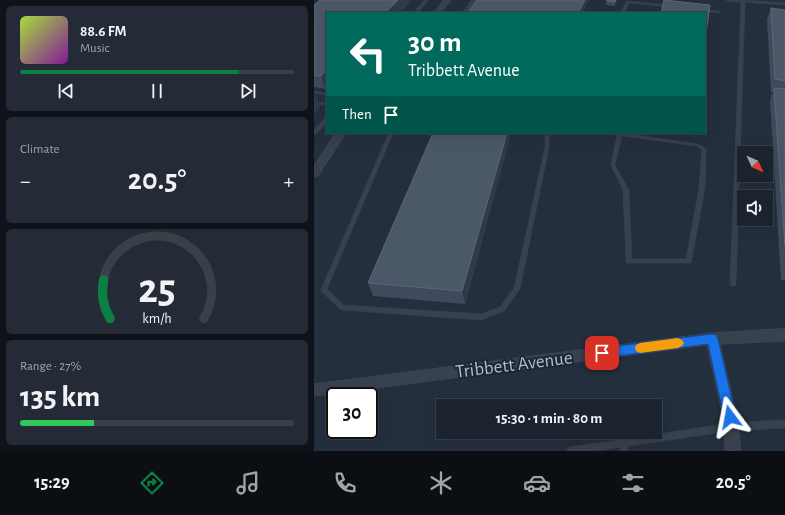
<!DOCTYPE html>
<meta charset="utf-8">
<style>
:root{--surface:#1b232e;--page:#242b36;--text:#f1f3f6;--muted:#a0a4aa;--line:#39404a;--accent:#0b8043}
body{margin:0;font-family:"Alegreya Sans",sans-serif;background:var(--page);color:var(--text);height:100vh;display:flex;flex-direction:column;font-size:15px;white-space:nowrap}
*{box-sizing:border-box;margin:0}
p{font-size:13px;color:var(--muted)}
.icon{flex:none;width:22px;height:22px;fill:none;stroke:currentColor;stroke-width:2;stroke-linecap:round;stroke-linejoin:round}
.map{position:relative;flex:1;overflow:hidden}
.side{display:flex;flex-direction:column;gap:6px;padding:6px;background:#0f1319;width:314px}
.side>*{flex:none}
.guide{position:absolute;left:12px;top:12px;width:380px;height:122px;border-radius:0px;box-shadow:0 4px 16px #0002,0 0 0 1px var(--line);background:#00695c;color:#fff;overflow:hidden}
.needle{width:26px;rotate:134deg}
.controls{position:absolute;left:423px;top:146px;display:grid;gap:8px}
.controls a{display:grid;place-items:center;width:36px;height:36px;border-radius:0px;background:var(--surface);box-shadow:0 4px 16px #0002,0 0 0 1px var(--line);font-size:20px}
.speed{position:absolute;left:12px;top:387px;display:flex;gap:8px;font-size:20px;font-weight:700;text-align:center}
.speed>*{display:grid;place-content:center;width:52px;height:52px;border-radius:50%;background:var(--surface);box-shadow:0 4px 16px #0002,0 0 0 1px var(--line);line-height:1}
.speed .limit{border:2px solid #111;border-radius:6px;background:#fff;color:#111}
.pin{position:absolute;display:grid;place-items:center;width:34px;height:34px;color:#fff;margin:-17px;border-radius:8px;box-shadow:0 2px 6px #0006}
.me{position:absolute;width:44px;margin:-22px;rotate:347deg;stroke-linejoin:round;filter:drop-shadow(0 0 3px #0008)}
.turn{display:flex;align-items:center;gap:14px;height:84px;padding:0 16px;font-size:18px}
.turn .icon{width:52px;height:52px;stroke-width:2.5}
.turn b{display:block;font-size:28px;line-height:34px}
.then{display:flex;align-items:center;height:38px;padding:0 16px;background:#0003;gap:8px;font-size:15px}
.big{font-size:30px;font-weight:700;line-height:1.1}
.side .widget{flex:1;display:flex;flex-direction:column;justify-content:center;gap:6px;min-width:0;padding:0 14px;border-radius:6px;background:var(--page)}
.side .dial{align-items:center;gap:0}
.dial svg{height:104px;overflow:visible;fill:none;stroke:var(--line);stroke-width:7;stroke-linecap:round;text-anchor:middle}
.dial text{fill:var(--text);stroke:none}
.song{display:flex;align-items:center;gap:12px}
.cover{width:48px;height:48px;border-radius:6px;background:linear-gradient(135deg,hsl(80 70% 55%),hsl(290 70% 35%))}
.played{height:4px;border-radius:2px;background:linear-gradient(90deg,var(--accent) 80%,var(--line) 80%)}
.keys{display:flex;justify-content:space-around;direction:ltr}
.heat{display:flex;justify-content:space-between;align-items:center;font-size:22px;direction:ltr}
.charge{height:6px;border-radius:3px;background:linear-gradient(90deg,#34c759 27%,var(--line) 0)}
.trip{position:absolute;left:122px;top:399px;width:226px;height:40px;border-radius:0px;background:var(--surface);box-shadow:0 4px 16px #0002,0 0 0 1px var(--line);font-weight:700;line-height:40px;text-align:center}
.dock{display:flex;height:64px;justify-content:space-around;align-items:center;background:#0b0e12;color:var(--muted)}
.dock .icon{width:28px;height:28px}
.dock .on{color:var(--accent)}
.dock b{font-size:18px;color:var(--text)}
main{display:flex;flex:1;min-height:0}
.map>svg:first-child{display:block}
</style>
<main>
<section class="side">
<div class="widget">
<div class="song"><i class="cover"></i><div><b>88.6 FM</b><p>Music</p></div></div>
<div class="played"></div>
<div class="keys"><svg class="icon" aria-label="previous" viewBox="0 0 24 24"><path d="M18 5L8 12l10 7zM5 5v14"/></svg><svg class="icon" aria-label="pause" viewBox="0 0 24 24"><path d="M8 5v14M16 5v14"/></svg><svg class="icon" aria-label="next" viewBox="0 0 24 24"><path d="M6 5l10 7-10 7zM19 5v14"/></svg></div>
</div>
<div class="widget"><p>Climate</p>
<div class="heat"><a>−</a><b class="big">20.5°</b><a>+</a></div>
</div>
<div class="widget dial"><svg viewBox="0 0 100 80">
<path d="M14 69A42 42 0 1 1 86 69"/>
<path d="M14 69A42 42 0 0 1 9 39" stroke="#0b8043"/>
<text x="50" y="56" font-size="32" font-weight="700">25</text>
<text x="50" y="72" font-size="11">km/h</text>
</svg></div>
<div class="widget"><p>Range · 27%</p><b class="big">135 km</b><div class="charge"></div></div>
</section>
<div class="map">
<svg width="471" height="451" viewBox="0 0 471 451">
<rect width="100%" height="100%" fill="#242f3e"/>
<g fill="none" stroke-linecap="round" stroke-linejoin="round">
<!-- lane casing -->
<g stroke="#414a57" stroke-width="0.5">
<path id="lane" d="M111,0H115L103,13H99Z
M158,0H162L152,13H148Z
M412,0H428L471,3V5L431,2L422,284L421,286H417L416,284L427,2L414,1Z
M313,1L356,5L358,6L356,7L315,3L311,11L321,12L323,13H308L307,12Z
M387,9L404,11L406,12L404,13L388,11L386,10Z
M0,91L13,93V95L0,93Z
M0,102L13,103V105L0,104Z
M11,118H13V122L2,134H0V130Z
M75,133H79L13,289L30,305L167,314L186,307L200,288L231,147V133H235V147L206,289L190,311L167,320L28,310L26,309L8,292L7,290Z
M295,133H308L384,144L392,149L391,188L377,263H313L312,261L309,190L297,165L303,135L295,134ZM308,136L383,146L388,150L385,188L372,259H318L315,190L301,165Z
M471,420V428L417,431L314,446V451H306L307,447L282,451H253L254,448L257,447L417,423Z"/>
</g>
<!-- street casing -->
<g stroke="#414a57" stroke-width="1">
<path id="street" d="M130,0H137L127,13H120Z
M309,10L311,11L312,13H305Z
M22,133H32L4,176L0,177V166Z
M471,329V341L406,344L423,417L427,451H411L409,417L393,345L0,396V384L398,333Z"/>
</g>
<!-- lane -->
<use href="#lane" fill="#38414e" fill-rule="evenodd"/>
<!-- street -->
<use href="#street" fill="#38414e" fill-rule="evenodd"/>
</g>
<!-- wall -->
<path fill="#3f4b5c" d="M6,0H98L85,13H13L11,89L0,87V5Z
M293,0H302L301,6L292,5Z
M457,8L471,10V280H467L456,100L459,92H457L453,19Z
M119,133H197L151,304L59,296L54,283Z"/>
<!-- shaded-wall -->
<path fill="#2f3b4b" d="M84,0H98L85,13H71Z
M271,0H275L269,13H264Z
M13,70V86L11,89L7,76Z
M2,94L6,107L0,114V97Z
M193,133H197V134L151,304L148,291Z"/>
<!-- building -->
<path fill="#4b5868" stroke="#5c6777" d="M6,0H84L71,13H13V70L7,76H0V5Z
M163,0H271L264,13H153Z
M293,0H302L301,2L293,1Z
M350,0L396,5L391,41V13H347Z
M457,8L471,10V81L461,79Z
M460,88L471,89V246Z
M119,133H193L148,291L54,283Z"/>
<!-- route -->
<path fill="#1a73e8" stroke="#114b97" d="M398,334L402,335L404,339L422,417L420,421L416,423L412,421L410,417L394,344L288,358L284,356L282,353L284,349L288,348Z"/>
<!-- slow -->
<path fill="#f59e0b" d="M364,338L368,340L370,343L368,346L364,348L326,353L322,351L321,348L322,345L326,343Z"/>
<g text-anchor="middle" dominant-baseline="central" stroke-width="4" stroke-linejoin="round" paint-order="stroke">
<!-- near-street labels -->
<g font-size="19" fill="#b4bcc9" stroke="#1d2633">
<text transform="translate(200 365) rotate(-7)">Tribbett Avenue</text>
</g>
</g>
</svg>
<div class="controls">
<a><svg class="needle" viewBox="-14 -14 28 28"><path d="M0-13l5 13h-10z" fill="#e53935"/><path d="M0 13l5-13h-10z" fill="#a0a4aa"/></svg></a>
<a><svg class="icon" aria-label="sound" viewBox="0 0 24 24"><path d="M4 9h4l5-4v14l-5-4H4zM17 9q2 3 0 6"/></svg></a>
</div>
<div class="speed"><div class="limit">30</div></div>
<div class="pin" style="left:288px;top:353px;background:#d93025"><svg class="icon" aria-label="arrive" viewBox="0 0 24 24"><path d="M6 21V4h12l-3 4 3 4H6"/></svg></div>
<svg class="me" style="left:416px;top:417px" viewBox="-20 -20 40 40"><path d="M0-17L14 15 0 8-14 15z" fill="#1a73e8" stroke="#fff" stroke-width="4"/></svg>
<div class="trip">15:30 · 1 min · 80 m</div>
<div class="guide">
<div class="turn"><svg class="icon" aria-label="left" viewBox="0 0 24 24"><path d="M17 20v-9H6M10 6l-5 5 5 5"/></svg><div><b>30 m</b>Tribbett Avenue</div></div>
<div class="then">Then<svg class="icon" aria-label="arrive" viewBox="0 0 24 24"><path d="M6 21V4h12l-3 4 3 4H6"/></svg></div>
</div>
</div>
</main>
<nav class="dock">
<b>15:29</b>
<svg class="icon on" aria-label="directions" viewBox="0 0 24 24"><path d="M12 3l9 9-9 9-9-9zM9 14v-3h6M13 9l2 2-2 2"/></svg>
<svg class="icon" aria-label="music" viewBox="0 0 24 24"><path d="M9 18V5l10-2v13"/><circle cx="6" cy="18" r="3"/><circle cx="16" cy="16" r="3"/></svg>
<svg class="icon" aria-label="phone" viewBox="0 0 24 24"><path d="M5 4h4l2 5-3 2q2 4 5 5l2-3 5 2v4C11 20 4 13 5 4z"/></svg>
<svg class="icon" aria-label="climate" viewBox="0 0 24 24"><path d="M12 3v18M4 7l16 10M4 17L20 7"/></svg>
<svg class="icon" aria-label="car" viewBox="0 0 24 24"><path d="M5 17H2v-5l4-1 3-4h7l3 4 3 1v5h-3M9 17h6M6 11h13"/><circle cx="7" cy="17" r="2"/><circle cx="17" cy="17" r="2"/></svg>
<svg class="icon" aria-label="filters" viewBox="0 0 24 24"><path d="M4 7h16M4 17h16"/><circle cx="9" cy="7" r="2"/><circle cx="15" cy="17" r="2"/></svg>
<b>20.5°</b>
</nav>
